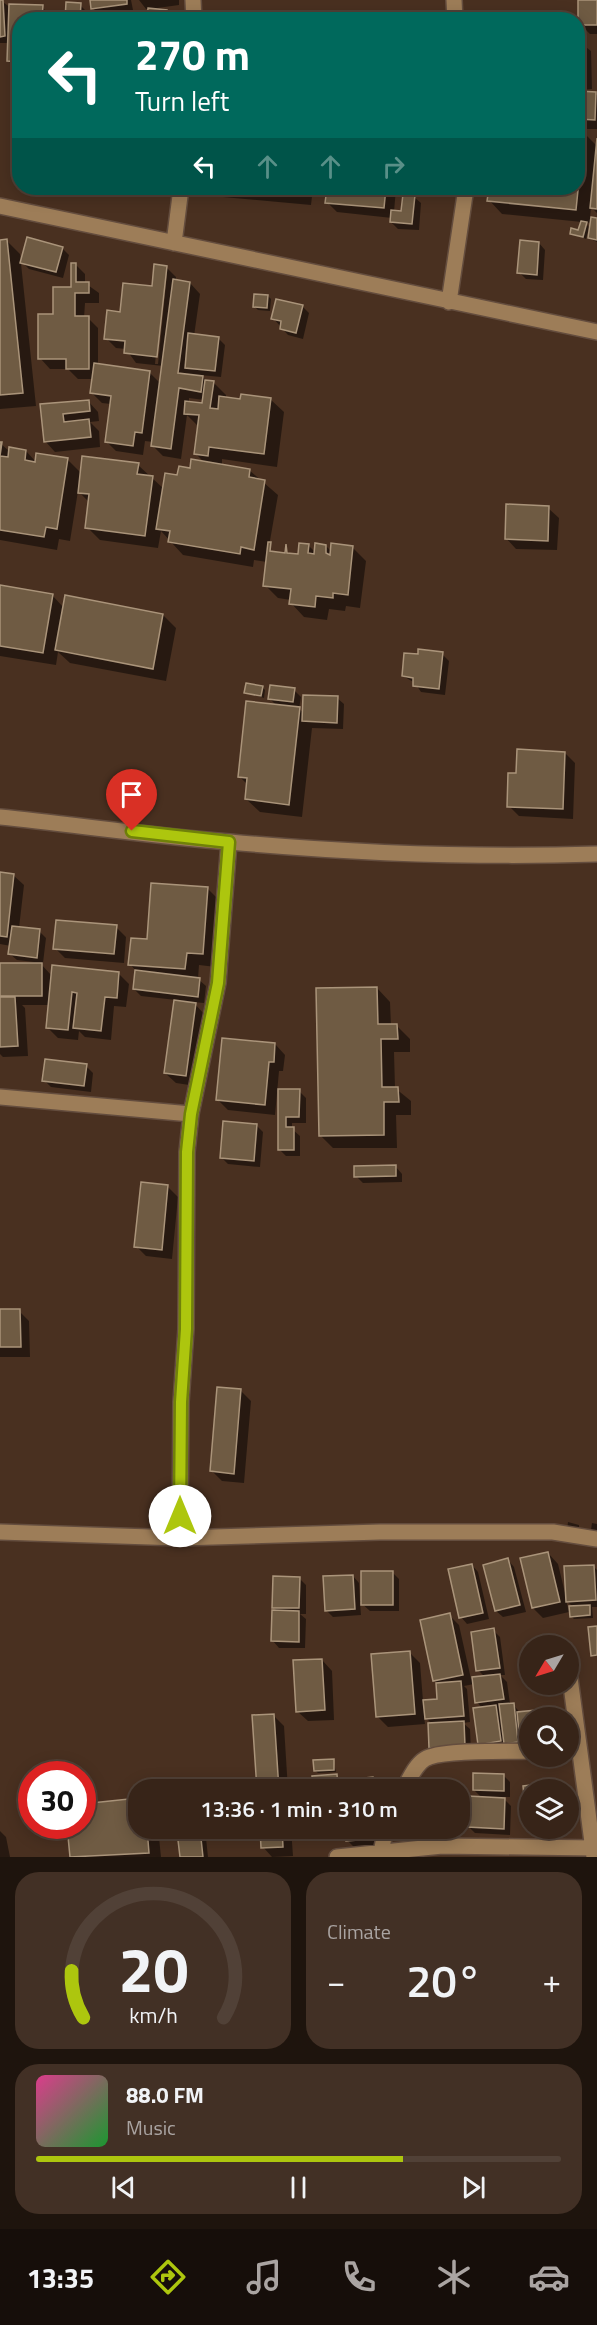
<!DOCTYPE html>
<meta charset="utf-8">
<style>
:root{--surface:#372418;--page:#423025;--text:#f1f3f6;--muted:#aaa4a2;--line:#514137;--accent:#adc60e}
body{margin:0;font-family:"Titillium Web",sans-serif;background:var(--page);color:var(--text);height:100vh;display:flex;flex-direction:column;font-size:22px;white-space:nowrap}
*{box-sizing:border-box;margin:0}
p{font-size:20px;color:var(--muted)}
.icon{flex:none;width:33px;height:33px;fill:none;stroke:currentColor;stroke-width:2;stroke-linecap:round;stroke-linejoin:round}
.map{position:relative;height:1857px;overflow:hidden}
.details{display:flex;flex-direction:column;gap:15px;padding:15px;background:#1e140d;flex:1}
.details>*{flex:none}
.banner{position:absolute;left:12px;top:12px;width:573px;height:183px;border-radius:24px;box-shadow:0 3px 15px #0003,0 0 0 2px var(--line);background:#00695c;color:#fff;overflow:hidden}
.needle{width:39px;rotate:232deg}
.controls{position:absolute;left:519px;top:1635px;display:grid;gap:12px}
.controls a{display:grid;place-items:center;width:60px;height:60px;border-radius:50%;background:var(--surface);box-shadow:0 3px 15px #0003,0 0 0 2px var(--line);font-size:30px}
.speed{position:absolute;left:18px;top:1761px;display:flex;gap:12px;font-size:30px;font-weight:700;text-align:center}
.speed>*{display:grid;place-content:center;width:78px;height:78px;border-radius:50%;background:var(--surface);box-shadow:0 3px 15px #0003,0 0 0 2px var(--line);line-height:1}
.speed .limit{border:9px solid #d22;background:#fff;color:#111}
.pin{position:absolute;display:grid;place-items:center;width:51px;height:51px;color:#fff;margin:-62px -26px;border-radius:50% 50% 50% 0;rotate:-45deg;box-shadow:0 0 6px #0007}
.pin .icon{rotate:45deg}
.me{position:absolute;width:66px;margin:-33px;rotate:0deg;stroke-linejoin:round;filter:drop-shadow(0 0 4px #0008)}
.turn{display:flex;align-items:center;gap:21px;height:126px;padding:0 24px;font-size:27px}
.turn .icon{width:78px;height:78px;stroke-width:2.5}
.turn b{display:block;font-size:42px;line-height:51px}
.lanes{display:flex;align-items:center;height:57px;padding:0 24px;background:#0003;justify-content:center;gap:30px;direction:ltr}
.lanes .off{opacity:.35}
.big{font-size:45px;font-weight:600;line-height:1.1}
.details .widget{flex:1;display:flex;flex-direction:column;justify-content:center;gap:9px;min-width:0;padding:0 21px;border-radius:24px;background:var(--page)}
.details .dial{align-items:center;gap:0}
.dial svg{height:156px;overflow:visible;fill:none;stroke:var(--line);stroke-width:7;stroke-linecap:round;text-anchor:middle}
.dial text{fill:var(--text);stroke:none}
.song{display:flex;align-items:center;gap:18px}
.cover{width:72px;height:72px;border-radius:9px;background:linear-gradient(135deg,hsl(330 70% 55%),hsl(130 70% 35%))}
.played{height:6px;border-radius:3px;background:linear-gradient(90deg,var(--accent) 70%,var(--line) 70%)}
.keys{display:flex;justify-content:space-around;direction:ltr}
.heat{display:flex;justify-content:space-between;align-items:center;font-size:33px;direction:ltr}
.details .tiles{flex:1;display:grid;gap:15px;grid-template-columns:1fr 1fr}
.widget:last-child{grid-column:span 2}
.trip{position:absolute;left:128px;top:1779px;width:342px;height:60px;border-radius:24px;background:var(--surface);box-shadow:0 3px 15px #0003,0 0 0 2px var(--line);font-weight:600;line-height:60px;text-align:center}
.menu{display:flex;height:96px;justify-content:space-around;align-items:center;background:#160e0a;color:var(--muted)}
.menu .icon{width:42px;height:42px}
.menu .current{color:var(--accent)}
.menu b{font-size:27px;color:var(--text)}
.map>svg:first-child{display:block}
</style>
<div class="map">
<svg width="597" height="1857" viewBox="0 0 597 1857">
<rect width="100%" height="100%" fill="#493020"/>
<!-- shadow -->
<path fill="#0007" fill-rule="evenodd" d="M0,0L11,8L42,7L52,17V20H20V71L8,61L9,43H0Z
M91,0H131L133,10L99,15L93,8Z
M139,0H179V5L150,9L167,12L174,20H148L149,9H146Z
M580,0H597V34H590L580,24Z
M80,5L90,15V20H66Z
M578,41L591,51L592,89L578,90Z
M578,93L597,95V129H578Z
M578,132H583L597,146V213L591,207L590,218L597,220V242L589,238L591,223L584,222L589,227L586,239L572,233L579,232L582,222L502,214L489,200L490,188H578Z
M214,188H313L311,205L223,197Z
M328,188H396L394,212H402L414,197L421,203L419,230L398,229L391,222L392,218L337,212L327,202Z
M0,241H7L20,254L36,406L0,409Z
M539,243L545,250L543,280L526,279L519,272Z
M62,248L69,255L63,278L29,269L22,262Z
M75,264L85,274V283L99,293V303H85L84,318H88L98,328V365L150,373L161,384L163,366L136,363L126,349L116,348L106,338L121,313L153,288L166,267L176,277V281L190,283L200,294L194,336L218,338L225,345L221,377L200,375L207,381L213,382L226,395V399H270L284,412L277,467L222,459V466L249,470L278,495L268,552L300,556L308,545L316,553L326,546L332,552L353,548L366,561L360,608L346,606L345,611L329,609L327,620L304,617L291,603V600L278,598L265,585L267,562L254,560L253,567L183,555L161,531L158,548L100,540L87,527L90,503L78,491L70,541L59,539L57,550L0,540V443L10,452L26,451L36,462L68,460L82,474L138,465L164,489L178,477L205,463L195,453L199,427L187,415L181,459L163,456L153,446V442L145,441L143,455L116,451L106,441L111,404L102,403L91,392L93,379H78L68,369H50L40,358L55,316L72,289ZM164,274H167L158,364H155ZM189,398L204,400V404L189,402Z
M268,296L271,299L270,311L258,310L255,307Z
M302,306L309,313L303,339L288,335L273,318Z
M88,401L98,412L99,421L90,422L99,431L100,447L55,452L45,441L42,406Z
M548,508L559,518L557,550L516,549L506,538Z
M0,587L52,595L64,608L163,615L176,628L166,681L70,663L58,652L56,665L0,656Z
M442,654L449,661L445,695L421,692L415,683L403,676Z
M262,687L265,690L264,698L246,692Z
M294,690L301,697L299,709L304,713L337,698L344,704L343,729L312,728L302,817L260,812L246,799L248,785L239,776L277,706L269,698Z
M565,753L575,763L573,819L519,816L509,806L518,775Z
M0,873L13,875L24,885L19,928L39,931L46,938L43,963H40L52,976L119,974L129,984L126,1007L114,1006L111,1040L85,1037L79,1031L78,1040L58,1038L47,1027L50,1005H22L25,1008L28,1056L3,1057L0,1054V965L34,962L17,960L10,954L11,946L0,944Z
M208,889L221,902L216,967L199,965L198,979L206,986L204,1003L193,1002L205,1015L196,1086L176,1083L165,1073L176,1000L141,996L134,989L136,971L130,964L148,941Z
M116,927L126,937L124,963L65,958L55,948Z
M377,988L390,1002L391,1026H397L410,1039V1052H394L395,1088L411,1101V1115H396L397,1148H333L320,1135Z
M275,1044L285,1055L283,1071H279L275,1115L228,1110L218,1100Z
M86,1066L93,1073L91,1092L51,1087L44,1080Z
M280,1090L299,1091L306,1098V1123H292V1129L300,1136V1156H286L279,1149Z
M256,1125L263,1132L260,1167L228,1164L221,1157Z
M396,1167L402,1174V1182L363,1183L356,1176Z
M168,1187L178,1197L172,1259L146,1256L136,1246Z
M0,1311H19L29,1321L30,1357H0Z
M241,1391L251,1401L244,1483L222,1481L211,1470Z
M568,1522L579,1525V1533L567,1530Z
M592,1523L597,1524V1534L591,1530Z
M548,1553L558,1564L566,1597L593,1566L597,1570V1607H592L593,1618L574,1619L571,1616L573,1607L566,1600L569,1612L543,1618L533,1608Z
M508,1560L514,1567L526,1612L503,1617L496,1611Z
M472,1565L478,1572L489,1619L467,1624L461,1617Z
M392,1572L399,1579V1611H370L360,1602L361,1615L333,1617L326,1610L353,1576L359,1583L360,1601H363Z
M299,1578L306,1585V1614H300L306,1619L305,1648H279L273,1641L278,1612L273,1607Z
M449,1615L459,1625L471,1679L485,1677L478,1670L493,1630L500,1637L505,1675H500L507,1682L510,1704H513L520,1713L555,1710L562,1717L530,1718V1748L480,1744L482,1708L477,1702L474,1684L464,1686L467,1689L470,1722L463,1723L470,1729L471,1752L437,1754L431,1747L432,1724L424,1716L425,1724L388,1727L378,1717L410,1653L420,1663L423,1701H439L438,1684L434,1680Z
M322,1660L332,1671L334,1720L308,1721L297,1711Z
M273,1715L284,1726L288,1790H259Z
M333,1760L336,1772L318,1773L315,1770Z
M336,1775L343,1782L344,1790H315Z
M503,1775L510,1782V1797H502L511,1806L510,1835L475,1833L468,1826L483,1799L474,1790Z
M373,1779L380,1790H349Z
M138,1800V1828H158L161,1857H72L69,1826H82Z
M181,1828H205L206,1831L200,1832L206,1838L208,1857H181L184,1832Z
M261,1828H291L293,1856L272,1857L263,1847Z
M346,1828H376L378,1845L354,1847L347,1840Z
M531,1828H558L559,1831L535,1833Z
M0,1831L6,1837L10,1857H0Z"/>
<!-- building -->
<path fill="#6f5b43" stroke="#aa947a" stroke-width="1.5" d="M0,0H3L5,36L0,37Z
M90,0H127V4L91,9Z
M578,0H597V25H578Z
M66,2L81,3L80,20H65Z
M9,4L43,5L42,20H20V62L7,61Z
M148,8L167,10L166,20H147Z
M578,40H581L582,80H578Z
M578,91L596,92L595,120L578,119Z
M578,130L584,131L576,210L487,201L489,188H578Z
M597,138V209L590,208Z
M213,188H302L301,196Z
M327,188H386L384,208L325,203Z
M403,194L415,195L412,224L390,222L391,210L401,211Z
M591,217L597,218V240L588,238Z
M581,221L587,222L583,237L570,234L571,228L578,230Z
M27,237L63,247L56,272L20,263Z
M7,239L23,393L0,395V240Z
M520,240L539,242L537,275L517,273Z
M71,263H76V282H89V293H75V316H89V369H66V359H38V314H53V287H71Z
M154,264L167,266L157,357L124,353L125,341L104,339L107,310L120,312L123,283L152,286Z
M173,279L190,282L178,373L203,376L201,392L179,388L171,449L151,446Z
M254,294L268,295L267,308L253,307Z
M276,299L303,305L296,333L280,329L281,321L271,319Z
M188,333L219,337L215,371L185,368Z
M94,363L150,371L142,433L135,432L133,446L105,442L111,396L90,393Z
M205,380L214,381L210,408L218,409L219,396L240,399L241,394L271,398L264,454L209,447L208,456L194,454L199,415L184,414L185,401L202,403Z
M89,400L90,411L63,414L64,422L89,419L91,437L44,442L40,404Z
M0,442H2L0,456L8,457L9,447L26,450L25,460L35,462L36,453L68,458L57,529L46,527L44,537L0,530Z
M82,456L139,463L137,474L153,476L145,536L85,528L89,494L78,493Z
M191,459L250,469L249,477L265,480L254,550L241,547L240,554L168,542L170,531L156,529L165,473L177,475L179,466L190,468Z
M506,504L549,506L548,541L505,539Z
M268,542H271L270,551L285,553L286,544L287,553L298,554L299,543L309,544L308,553L314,554L315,543L326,545V553L330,555L331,543L353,546L348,595L333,593V598L316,596L315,607L289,604L291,589L263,586Z
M0,585L53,594L43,653L0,646Z
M65,595L163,614L153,669L55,650Z
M418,649L443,652L439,689L413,686V678L402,676L404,653L418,654Z
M246,683L263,686L261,696L244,693Z
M270,685L295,688L293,702L268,699Z
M303,695L338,696L337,723L302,721Z
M246,701L300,707L289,805L245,799L247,778L238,777Z
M517,749L565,752L563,809L507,807L508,773H516Z
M0,872L14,874L7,937L0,936Z
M151,883L208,887L203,954L187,953L185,969L128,965L131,938L147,939Z
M56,920L117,925L114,954L53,949Z
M12,926L40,929L37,958L8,954Z
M0,963H42V996H0Z
M52,965L119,972L117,998L105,997L101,1031L73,1028L77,993L72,992L68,1030L46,1028Z
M135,970L200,978L198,997L133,989Z
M377,987L378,1024H397L398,1039H381L382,1087H398L399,1102H384V1135L319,1136L316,988Z
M0,997H15L18,1046L0,1047Z
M174,1000L196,1003L186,1076L164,1073Z
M222,1038L275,1043L274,1062H269L265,1105L216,1100Z
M45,1059L87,1064L84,1086L42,1081Z
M278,1089H300L299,1117H286V1127H294V1150H278Z
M223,1121L257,1124L254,1161L220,1158Z
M396,1165V1176L354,1177V1166Z
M141,1182L168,1185L162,1250L134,1247Z
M0,1309H20L21,1347H0Z
M217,1387L241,1389L234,1474L210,1471Z
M548,1552L560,1602L532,1608L520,1558Z
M508,1558L520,1605L495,1611L483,1565Z
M472,1564L483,1613L459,1618L448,1569Z
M594,1565L596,1600L566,1602L564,1566Z
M361,1571H393V1605H361Z
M353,1575L355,1609L325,1611L323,1576Z
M273,1576L300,1577L299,1608H272Z
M590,1605V1615L570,1617L569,1606Z
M272,1610L299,1611V1642L271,1641Z
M450,1613L463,1675L433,1681L420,1620Z
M597,1626V1655L591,1656L588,1627Z
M494,1628L500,1668L476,1671L471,1632Z
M410,1651L415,1714L376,1717L371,1654Z
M322,1659L325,1710L296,1712L293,1660Z
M500,1674L504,1699L475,1703L472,1677Z
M461,1681L464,1716L425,1719L423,1700L437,1699L436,1683Z
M514,1703L518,1742L504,1744L499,1704Z
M496,1705L501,1741L478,1745L473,1708Z
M556,1708L557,1718H530V1742H520L517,1712Z
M274,1714L279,1790H257L252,1715Z
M464,1721L465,1746L429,1748L428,1723Z
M334,1759V1770L314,1771L313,1760Z
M473,1773L504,1774V1791L473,1790Z
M337,1774L338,1790H313L312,1776Z
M373,1777L375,1790H348L346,1780Z
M193,1780L194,1790H172L171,1784Z
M549,1783L550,1790H530V1827H527L523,1786Z
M468,1796L505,1798L504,1829L467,1827Z
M138,1798V1828H147L149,1853L70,1857L67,1826H82V1804Z
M260,1828H282L283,1847L261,1848Z
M345,1828H371L372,1839L346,1841Z
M200,1829L203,1857H180L177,1832Z"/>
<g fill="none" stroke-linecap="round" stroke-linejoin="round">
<!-- minor casing -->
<g stroke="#644d3e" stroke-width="18">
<path id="minor" d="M193,0L194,20
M454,0L455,20
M0,206L597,332
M174,243L181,188
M449,302L466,188
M0,817C77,825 153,836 230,842C351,853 475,858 597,854
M0,1097L191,1114
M0,1532L180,1538L380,1532H553L597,1539
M180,1538L181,1402L186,1329L187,1152L191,1114L218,983L229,842
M568,1663L594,1857
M403,1790C409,1780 415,1765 425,1759C441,1749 508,1752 530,1751
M337,1857L442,1846L594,1848
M380,1857L386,1828"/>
</g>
<!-- minor -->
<use href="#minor" stroke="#9d7d58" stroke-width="15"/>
</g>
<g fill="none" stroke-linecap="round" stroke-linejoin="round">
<!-- route casing -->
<g stroke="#708109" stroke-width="15">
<path id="route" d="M132,831L229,842L218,983L191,1114L187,1152L186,1329L181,1402L180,1516"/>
</g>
<!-- route -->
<use href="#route" stroke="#adc60e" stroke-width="10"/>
</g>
</svg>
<div class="controls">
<a><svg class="needle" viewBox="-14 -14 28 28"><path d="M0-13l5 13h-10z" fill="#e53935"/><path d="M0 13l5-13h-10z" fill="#aaa4a2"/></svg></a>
<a><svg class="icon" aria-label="search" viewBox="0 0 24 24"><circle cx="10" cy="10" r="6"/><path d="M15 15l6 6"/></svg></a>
<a><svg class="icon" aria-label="layers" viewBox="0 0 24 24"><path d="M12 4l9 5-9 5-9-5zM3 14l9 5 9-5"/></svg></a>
</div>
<div class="speed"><div class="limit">30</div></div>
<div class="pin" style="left:132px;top:831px;background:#d93025"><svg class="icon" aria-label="arrive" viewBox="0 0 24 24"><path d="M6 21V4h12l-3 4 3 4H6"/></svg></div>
<svg class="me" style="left:180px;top:1516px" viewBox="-20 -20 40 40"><circle r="19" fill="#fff"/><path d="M0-13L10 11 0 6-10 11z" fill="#adc60e"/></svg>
<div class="trip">13:36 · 1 min · 310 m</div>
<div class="banner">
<div class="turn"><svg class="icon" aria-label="left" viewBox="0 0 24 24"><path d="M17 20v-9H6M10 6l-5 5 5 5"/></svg><div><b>270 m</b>Turn left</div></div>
<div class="lanes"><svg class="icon" aria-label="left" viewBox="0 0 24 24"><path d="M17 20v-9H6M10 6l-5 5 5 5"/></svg><svg class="icon off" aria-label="ahead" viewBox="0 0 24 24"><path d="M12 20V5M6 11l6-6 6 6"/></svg><svg class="icon off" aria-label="ahead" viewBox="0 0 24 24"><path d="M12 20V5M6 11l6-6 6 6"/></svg><svg class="icon off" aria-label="right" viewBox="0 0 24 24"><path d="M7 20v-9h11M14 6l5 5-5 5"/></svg></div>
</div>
</div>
<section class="details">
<div class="tiles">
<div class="widget dial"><svg viewBox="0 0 100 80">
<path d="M14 69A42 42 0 1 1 86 69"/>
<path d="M14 69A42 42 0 0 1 8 45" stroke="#adc60e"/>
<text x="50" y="56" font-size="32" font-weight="700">20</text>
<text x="50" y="72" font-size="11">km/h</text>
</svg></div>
<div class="widget"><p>Climate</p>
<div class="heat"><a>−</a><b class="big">20°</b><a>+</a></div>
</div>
<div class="widget">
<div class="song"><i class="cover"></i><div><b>88.0 FM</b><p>Music</p></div></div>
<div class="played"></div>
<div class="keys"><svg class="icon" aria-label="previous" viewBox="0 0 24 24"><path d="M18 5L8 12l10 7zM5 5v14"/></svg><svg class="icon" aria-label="pause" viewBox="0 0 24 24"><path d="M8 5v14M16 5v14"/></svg><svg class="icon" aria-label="next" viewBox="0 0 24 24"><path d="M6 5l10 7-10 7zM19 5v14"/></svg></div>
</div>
</div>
</section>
<nav class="menu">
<b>13:35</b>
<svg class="icon current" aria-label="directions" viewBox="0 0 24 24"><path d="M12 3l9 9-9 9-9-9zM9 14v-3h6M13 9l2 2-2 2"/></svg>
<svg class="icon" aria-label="music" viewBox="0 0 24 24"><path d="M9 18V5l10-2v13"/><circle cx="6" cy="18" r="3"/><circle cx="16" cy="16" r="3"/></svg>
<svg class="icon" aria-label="phone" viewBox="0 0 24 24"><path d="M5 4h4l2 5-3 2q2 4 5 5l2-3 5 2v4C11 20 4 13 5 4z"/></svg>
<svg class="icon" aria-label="climate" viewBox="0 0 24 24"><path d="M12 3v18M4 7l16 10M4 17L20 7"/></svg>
<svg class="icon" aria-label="car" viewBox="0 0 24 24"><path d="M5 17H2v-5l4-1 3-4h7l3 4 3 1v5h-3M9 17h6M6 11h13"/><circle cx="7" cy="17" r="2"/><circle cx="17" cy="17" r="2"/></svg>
</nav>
